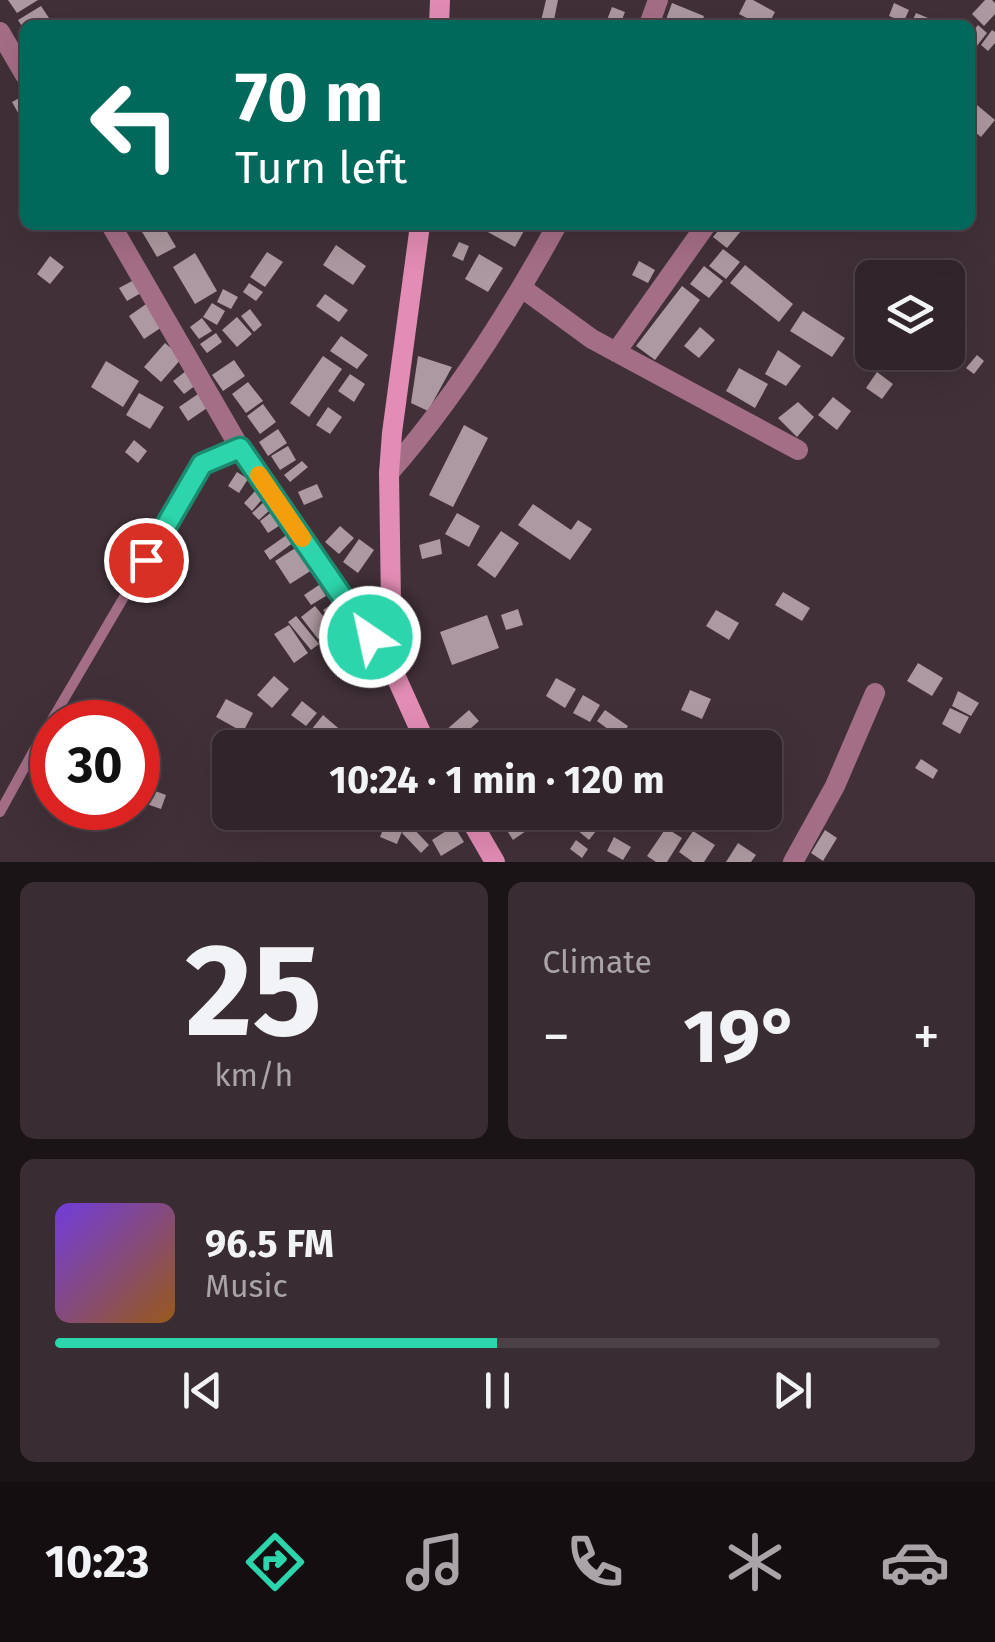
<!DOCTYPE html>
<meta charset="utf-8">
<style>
:root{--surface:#31242a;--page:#392c32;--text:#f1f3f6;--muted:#a8a4a8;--line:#4c4147;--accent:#2cd5ab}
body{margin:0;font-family:"Fira Sans",sans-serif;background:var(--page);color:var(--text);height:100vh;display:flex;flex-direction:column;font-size:38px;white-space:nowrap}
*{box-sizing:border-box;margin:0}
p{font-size:32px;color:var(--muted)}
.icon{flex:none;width:55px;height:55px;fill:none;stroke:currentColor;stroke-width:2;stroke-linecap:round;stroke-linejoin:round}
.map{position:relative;height:862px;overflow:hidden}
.drawer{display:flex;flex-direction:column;gap:20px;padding:20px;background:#1b1417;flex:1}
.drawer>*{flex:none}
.banner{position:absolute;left:20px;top:20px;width:955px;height:210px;border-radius:15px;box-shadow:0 10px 40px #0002,0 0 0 2px var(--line);background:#00695c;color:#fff;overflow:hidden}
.fabs{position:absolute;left:855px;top:260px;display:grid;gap:20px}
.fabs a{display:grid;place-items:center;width:110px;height:110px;border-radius:15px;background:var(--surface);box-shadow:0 10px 40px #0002,0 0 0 2px var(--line);font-size:50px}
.speed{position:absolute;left:30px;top:700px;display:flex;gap:20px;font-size:50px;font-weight:700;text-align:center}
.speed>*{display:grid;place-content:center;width:130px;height:130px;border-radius:50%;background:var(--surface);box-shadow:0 10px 40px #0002,0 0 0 2px var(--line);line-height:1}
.speed .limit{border:15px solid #d22;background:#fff;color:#111}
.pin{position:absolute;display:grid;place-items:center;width:85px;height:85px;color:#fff;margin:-42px;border:5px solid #fff;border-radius:50%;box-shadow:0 2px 10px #0007}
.me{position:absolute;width:110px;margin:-55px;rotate:326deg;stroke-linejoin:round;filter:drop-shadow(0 0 8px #0008)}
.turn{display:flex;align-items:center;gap:35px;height:210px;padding:0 50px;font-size:45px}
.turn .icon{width:130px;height:130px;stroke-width:2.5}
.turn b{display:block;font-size:70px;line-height:85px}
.big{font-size:75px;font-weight:700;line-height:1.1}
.drawer .card{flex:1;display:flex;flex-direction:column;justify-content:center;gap:15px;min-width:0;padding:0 35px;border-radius:15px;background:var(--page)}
.drawer .dial{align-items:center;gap:0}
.dial b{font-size:130px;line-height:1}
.song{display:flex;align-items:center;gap:30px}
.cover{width:120px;height:120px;border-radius:15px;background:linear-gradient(135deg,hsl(260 70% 55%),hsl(30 70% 35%))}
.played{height:10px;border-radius:5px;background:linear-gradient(90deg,var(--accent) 50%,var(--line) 50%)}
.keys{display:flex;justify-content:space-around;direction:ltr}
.heat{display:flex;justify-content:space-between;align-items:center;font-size:55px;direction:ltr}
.drawer .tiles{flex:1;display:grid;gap:20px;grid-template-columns:1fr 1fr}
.card:last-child{grid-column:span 2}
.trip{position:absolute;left:212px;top:730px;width:570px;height:100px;border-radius:15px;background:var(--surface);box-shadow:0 10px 40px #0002,0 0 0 2px var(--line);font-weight:700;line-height:100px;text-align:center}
.menu{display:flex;height:160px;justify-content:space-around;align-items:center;background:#140e11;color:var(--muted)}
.menu .icon{width:70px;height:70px}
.menu .on{color:var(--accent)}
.menu b{font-size:45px;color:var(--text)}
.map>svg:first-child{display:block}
</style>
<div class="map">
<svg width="995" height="862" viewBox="0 0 995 862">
<rect width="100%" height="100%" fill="#413038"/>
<!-- building -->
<path fill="#ad99a1" d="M8,0H38L17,13Z
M546,0H558L553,25H540Z
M746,0H753L775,12L768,25H760L739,14Z
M985,0H992L995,3V14L984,26L972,14Z
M672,3L704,16L701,25H664Z
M894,3L909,10L904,21L911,24L916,13L928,18L924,25H891L894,18L889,16Z
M41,6L53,24L25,25V31L18,20Z
M612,7L625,12L620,25H605Z
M978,25L987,33L976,47L970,43V35Z
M992,30L995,32V43L988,51L981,45Z
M25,95V116L21,118L12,102Z
M977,105L995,120L981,137L970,128V113Z
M138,225H163L176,247L157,257Z
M490,225H519L525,229L515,247L486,231Z
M723,225H734L741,231L727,248L713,237Z
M459,242L469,246L463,261L452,256Z
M336,245L366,266L353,285L323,265Z
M723,249L740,262L726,279L709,266Z
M267,252L283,262L265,287L250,277Z
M195,253L217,291L195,304L173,267Z
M479,254L503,268L488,292L465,279Z
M50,256L64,267L50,284L37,274Z
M904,258L915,267L907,278L896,270Z
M639,261L655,270L648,283L632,275Z
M745,265L793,304L779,322L730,283Z
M704,266L723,281L709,298L690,284Z
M134,280L141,293L127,301L119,288Z
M249,283L263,292L256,301L243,292Z
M682,286L700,300L655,360L636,346Z
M223,289L238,297L231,309L217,302Z
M325,294L348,310L339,322L316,306Z
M149,302L165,325L144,339L129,316Z
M212,303L225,311L217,325L203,317Z
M250,309L262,325L254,332L241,316Z
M803,311L845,338L832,357L790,331Z
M237,317L252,334L237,347L222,330Z
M202,318L212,331L199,339L190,327Z
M700,327L715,340L699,358L684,346Z
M216,333L222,342L207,353L200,344Z
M341,336L368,355L357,369L330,351Z
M165,343L182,358L161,382L144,367Z
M778,350L801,366L786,386L765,374Z
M941,352H949L960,360L951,372L935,360Z
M977,355L984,361L974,374L966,368Z
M323,356L342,369L309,417L290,403Z
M418,356L452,367L428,411L411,403Z
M234,360L245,376L223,391L212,375Z
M106,361L139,381L123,407L91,387Z
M739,368L768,384L755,408L726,391Z
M186,371L196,385L184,394L173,381Z
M877,372L893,384L882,399L866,388Z
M350,374L365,384L354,402L338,391Z
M248,382L263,401L246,413L232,394Z
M201,392L210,406L188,421L179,407Z
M139,393L164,407L150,429L126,415Z
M833,397L851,411L837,430L818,415Z
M798,402L814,417L797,437L778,418Z
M263,404L276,422L260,434L247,416Z
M328,407L342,417L330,434L316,425Z
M464,425L488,438L453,507L429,495Z
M278,429L287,443L268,456L259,442Z
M134,440L147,451L138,463L125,452Z
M288,446L296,460L280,470L271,456Z
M302,461L308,467L290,482L284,475Z
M237,472L248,479L239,493L228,486Z
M317,484L323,497L304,505L298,492Z
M256,490L264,497L252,511L244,503Z
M265,501L272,508L259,520L252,513Z
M533,504L571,530L578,520L592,529L570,560L518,525Z
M273,511L282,524L268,533L260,521Z
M457,513L480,526L469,547L445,534Z
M340,526L354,538L339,554L325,542Z
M501,531L519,543L495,578L477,565Z
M288,534L294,542L270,560L264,551Z
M359,539L374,550L358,573L343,562Z
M440,539L442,554L422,559L419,545Z
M297,547L312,570L290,584L275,561Z
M319,585L326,596L311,605L304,595Z
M783,592L810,608L802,621L775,605Z
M332,604L341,617L332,623L323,610Z
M315,606L333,628L318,639L301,617Z
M518,609L523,625L506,630L501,615Z
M716,610L739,623L729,640L706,626Z
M487,615L499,648L452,665L440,632Z
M296,616L319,644L311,650L288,622Z
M289,625L308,653L294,663L274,634Z
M363,656L369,665L353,676L347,667Z
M918,663L943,678L932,696L907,681Z
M274,676L289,689L272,708L257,695Z
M556,678L576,689L565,708L546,696Z
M690,690L711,699L702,719L681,710Z
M958,691L979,703L971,716L952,706Z
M583,695L600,705L590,722L573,713Z
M226,699L253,713L243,732L216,717Z
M302,701L317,713L306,726L291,715Z
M950,708L969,717L960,734L942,724Z
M469,710L479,721L455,742L445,731Z
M605,710L628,726L620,738L597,721Z
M323,715L344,733L332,747L311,730Z
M921,759L938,770L933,779L915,768Z
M142,786L166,795L161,809L138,801Z
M390,812L409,814L397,844L380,837Z
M495,812H514L526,831L513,840Z
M584,820L596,831L589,840L576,829Z
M410,825L429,845L421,853L402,833Z
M454,826L464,842L441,856L432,840Z
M666,828L682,838L667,862H656L647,856Z
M825,830L837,838L823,861L811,853Z
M693,831L715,845L704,862H693L679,852Z
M614,837L631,847L623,860L607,851Z
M576,840L588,849L582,858L570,849Z
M738,843L756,855L751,862H726Z"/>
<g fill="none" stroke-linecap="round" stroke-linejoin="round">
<!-- service -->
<path stroke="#a56e87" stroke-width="10" d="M0,812L33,752L202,464L240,448"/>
<!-- minor -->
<path stroke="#a56e87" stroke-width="20" d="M649,25L658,0
M0,32L25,75
M111,225L240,448L392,668
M522,288L592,339L798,450
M616,352L706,225
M389,473C455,398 509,312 557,225
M793,862L835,786L875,693"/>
<!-- secondary -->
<path stroke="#e38cb5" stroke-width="20" d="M439,25L440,0
M420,225L392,433L389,473L392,668L428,748
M466,812L495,862"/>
</g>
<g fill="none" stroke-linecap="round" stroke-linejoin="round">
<!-- route casing -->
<g stroke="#1d8a6f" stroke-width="25">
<path id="route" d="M146,560L202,464L240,448L370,637"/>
</g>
<!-- route -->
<use href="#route" stroke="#2cd5ab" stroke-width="18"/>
<!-- slow -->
<path stroke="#f59e0b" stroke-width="18" d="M259,475L302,538"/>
</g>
</svg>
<div class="fabs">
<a><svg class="icon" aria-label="layers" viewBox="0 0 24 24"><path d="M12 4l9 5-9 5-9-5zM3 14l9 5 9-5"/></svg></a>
</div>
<div class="speed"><div class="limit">30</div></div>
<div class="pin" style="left:146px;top:560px;background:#d93025"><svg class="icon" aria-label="arrive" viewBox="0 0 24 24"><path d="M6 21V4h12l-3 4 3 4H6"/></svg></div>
<svg class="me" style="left:370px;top:637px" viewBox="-20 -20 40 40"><circle r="17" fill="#2cd5ab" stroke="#fff" stroke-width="3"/><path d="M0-11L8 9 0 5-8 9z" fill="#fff"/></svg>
<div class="trip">10:24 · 1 min · 120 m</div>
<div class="banner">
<div class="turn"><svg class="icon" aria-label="left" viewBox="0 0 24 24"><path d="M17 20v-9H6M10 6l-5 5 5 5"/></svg><div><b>70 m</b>Turn left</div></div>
</div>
</div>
<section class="drawer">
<div class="tiles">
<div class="card dial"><b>25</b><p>km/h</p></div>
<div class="card"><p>Climate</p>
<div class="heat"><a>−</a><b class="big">19°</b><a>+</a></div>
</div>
<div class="card">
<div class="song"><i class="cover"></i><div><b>96.5 FM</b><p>Music</p></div></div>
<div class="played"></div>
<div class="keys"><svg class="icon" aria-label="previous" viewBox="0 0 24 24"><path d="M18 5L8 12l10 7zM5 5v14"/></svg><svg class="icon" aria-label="pause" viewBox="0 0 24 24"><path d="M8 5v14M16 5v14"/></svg><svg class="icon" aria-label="next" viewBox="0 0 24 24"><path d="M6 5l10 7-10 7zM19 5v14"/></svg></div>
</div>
</div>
</section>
<nav class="menu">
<b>10:23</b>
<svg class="icon on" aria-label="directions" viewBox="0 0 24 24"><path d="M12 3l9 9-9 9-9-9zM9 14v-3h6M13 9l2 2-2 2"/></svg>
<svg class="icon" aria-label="music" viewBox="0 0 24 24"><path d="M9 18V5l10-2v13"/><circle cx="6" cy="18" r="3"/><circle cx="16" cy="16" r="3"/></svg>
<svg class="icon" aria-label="phone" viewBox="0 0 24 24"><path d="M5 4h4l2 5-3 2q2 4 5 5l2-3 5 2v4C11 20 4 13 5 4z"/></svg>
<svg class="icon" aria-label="climate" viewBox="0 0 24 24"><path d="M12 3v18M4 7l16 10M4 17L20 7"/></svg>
<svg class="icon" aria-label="car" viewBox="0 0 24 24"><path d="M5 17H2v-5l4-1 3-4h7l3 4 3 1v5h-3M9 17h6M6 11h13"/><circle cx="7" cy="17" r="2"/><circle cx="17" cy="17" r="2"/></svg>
</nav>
